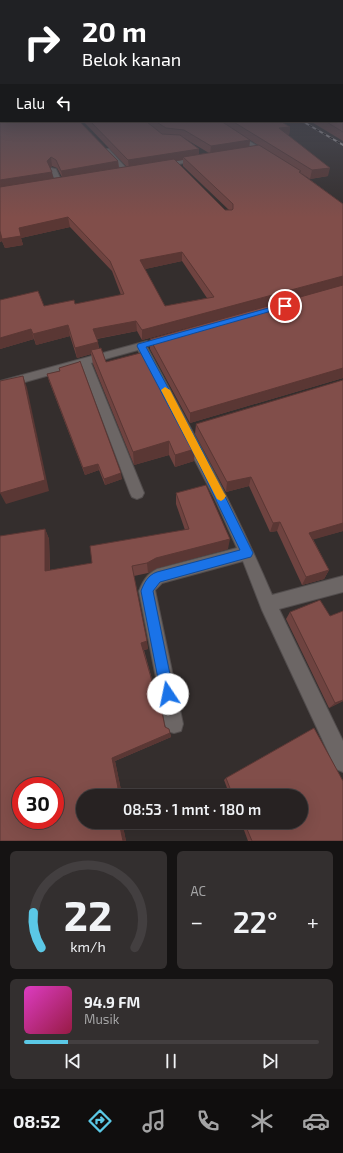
<!DOCTYPE html>
<html lang="id">
<meta charset="utf-8">
<style>
:root{--surface:#272222;--page:#332f2f;--text:#f1f3f6;--muted:#a4a4a5;--line:#433f40;--accent:#5bc8e6}
body{margin:0;font-family:"Exo 2",sans-serif;background:var(--page);color:var(--text);height:100vh;display:flex;flex-direction:column;font-size:15px;white-space:nowrap}
*{box-sizing:border-box;margin:0}
p{font-size:13px;color:var(--muted)}
.icon{flex:none;width:22px;height:22px;fill:none;stroke:currentColor;stroke-width:2;stroke-linecap:round;stroke-linejoin:round}
.map{position:relative;height:841px;overflow:hidden}
.side{display:flex;flex-direction:column;gap:10px;padding:10px;background:#151313;flex:1}
.side>*{flex:none}
.guide{position:absolute;left:0px;top:0px;width:343px;height:122px;box-shadow:0 4px 16px #0002,0 0 0 1px var(--line);background:#202124;color:#fff;overflow:hidden}
.speed{position:absolute;left:12px;top:777px;display:flex;gap:8px;font-size:20px;font-weight:700;text-align:center}
.speed>*{display:grid;place-content:center;width:52px;height:52px;border-radius:50%;background:var(--surface);box-shadow:0 4px 16px #0002,0 0 0 1px var(--line);line-height:1}
.speed .limit{border:6px solid #d22;background:#fff;color:#111}
.pin{position:absolute;display:grid;place-items:center;width:34px;height:34px;color:#fff;margin:-17px;border:2px solid #fff;border-radius:50%;box-shadow:0 1px 4px #0007}
.me{position:absolute;width:44px;margin:-22px;rotate:349deg;stroke-linejoin:round;filter:drop-shadow(0 0 3px #0008)}
.turn{display:flex;align-items:center;gap:14px;height:84px;padding:0 16px;font-size:18px}
.turn .icon{width:52px;height:52px;stroke-width:2.5}
.turn b{display:block;font-size:28px;line-height:34px}
.then{display:flex;align-items:center;height:38px;padding:0 16px;background:#0003;gap:8px;font-size:15px}
.big{font-size:30px;font-weight:600;line-height:1.1}
.side .card{flex:1;display:flex;flex-direction:column;justify-content:center;gap:6px;min-width:0;padding:0 14px;border-radius:6px;background:var(--page)}
.side .dial{align-items:center;gap:0}
.dial svg{height:104px;overflow:visible;fill:none;stroke:var(--line);stroke-width:7;stroke-linecap:round;text-anchor:middle}
.dial text{fill:var(--text);stroke:none}
.song{display:flex;align-items:center;gap:12px}
.cover{width:48px;height:48px;border-radius:6px;background:linear-gradient(135deg,hsl(310 70% 55%),hsl(340 70% 35%))}
.played{height:4px;border-radius:2px;background:linear-gradient(90deg,var(--accent) 15%,var(--line) 15%)}
.keys{display:flex;justify-content:space-around;direction:ltr}
.heat{display:flex;justify-content:space-between;align-items:center;font-size:22px;direction:ltr}
.side .tiles{flex:1;display:grid;gap:10px;grid-template-columns:1fr 1fr}
.card:last-child{grid-column:span 2}
.trip{position:absolute;left:76px;top:789px;width:232px;height:40px;border-radius:20px;background:var(--surface);box-shadow:0 4px 16px #0002,0 0 0 1px var(--line);font-weight:600;line-height:40px;text-align:center}
.tabs{display:flex;height:64px;justify-content:space-around;align-items:center;background:#100e0e;color:var(--muted)}
.tabs .icon{width:28px;height:28px}
.tabs .on{color:var(--accent)}
.tabs b{font-size:18px;color:var(--text)}
.map>svg:first-child{display:block}
</style>
<div class="map">
<svg width="343" height="841" viewBox="0 0 343 841">
<rect width="100%" height="100%" fill="#342e2d"/>
<g fill="none" stroke-linecap="round" stroke-linejoin="round">
<!-- minor casing -->
<g stroke="#524d4d" stroke-width="2">
<path id="minor" d="M210,121H217L270,154L265,155Z
M105,149H109L128,170V172H124L105,151Z
M199,157L202,159L201,160L162,167L159,165L162,163Z
M51,168L56,169L62,182L61,183L56,182L50,169Z
M147,341L152,344L147,347C191,429 236,509 272,595L343,576V592L279,609L343,741V772L336,769L262,610L243,561L162,583L155,590L183,724L181,731L174,733L167,731L165,724L139,591C143,581 147,574 157,569L237,548L215,499L138,350L91,363L144,493L142,497L137,499L132,497L130,493L82,366L0,389V381Z"/>
</g>
<!-- minor -->
<use href="#minor" fill="#6c6665" fill-rule="evenodd"/>
<!-- rail casing -->
<g stroke="#bab5b5" stroke-width="2">
<path id="rail" d="M302,121L343,145"/>
</g>
<!-- rail -->
<use href="#rail" stroke="#1a1717" stroke-width="1.5" stroke-dasharray="4" stroke-linecap="butt"/>
</g>
<!-- wall -->
<path fill="#6f4340" fill-rule="evenodd" d="M0,99H1V121L118,161L119,168L127,167L83,121H280L290,127L289,135H288L328,176L310,179L301,173L343,204V378L190,423L150,349V339L290,300L142,340L137,331L97,339L99,348L106,362L194,461L175,467L169,455L134,465L93,364L91,354L77,358L70,336L36,345L34,339L0,349V300L44,306L75,304L121,295L112,271L70,227L21,238L23,245L5,248L2,241L0,242ZM183,138H184L209,153L199,155ZM250,140L258,145L249,147ZM183,160V166L229,210H225L175,161ZM52,166L57,168L62,177L53,178L50,168ZM182,261L207,298L165,306L145,269Z
M342,99H343V141L310,121H342Z
M59,368L122,479L105,485L99,470L85,475L49,381L47,374L60,371Z
M343,380V531L313,539L329,570L324,579L302,585L277,531L270,532L249,486L226,492L195,434L196,424Z
M176,493L228,549L157,568L148,573L134,576L148,649L144,650L165,727L170,733L171,737L115,761L121,790L115,792L83,822H122L126,841H0L45,529L49,539L50,570L92,563L185,530L176,504Z
M343,611V701L329,708L286,619L290,612L330,616Z
M314,728L343,781V841H248L241,822H301V796H230L224,780L226,778Z"/>
<!-- shaded-wall -->
<path fill="#5a3734" d="M290,127L289,135L278,136L279,128Z
M250,140L249,148L210,154L211,146Z
M199,149V157H183V160L129,168L128,160Z
M51,157L52,166L49,170L47,161Z
M118,161L119,170L63,179L61,171Z
M330,168L328,176L310,179L312,170Z
M52,172L54,181L0,189V180Z
M68,217L70,227L21,238L23,245L5,248L2,241L0,242V231Z
M182,252V261L141,270L140,260Z
M343,276V286L142,340V330Z
M136,321L137,331L95,339L93,329Z
M68,325L70,336L36,345L33,334Z
M31,329L34,339L0,349V338Z
M98,342L99,352L91,350V354L77,358L75,348Z
M343,368V378L190,423V413Z
M23,376L27,388L49,491L6,504L0,493Z
M169,441V455L134,465L133,452Z
M195,449L194,461L175,467V455Z
M98,464L99,470L85,475L83,468Z
M121,473L122,479L105,485L104,479Z
M251,477L249,486L226,492L227,482Z
M280,522L277,531L270,532L273,523Z
M343,523V531L305,542L309,533Z
M45,529L49,539L50,581L45,571Z
M230,539L228,549L157,568L148,573L147,563L156,558Z
M329,570L324,579L302,585L306,577Z
M147,641L148,649L143,650L141,643Z
M343,700V701L329,708L335,703Z
M170,733L171,737L115,761L121,790L115,792L116,796H113L112,790V758Z
M119,822H122L126,841H123Z"/>
<!-- building -->
<path fill="#814e4a" stroke="#5a3734" fill-rule="evenodd" d="M0,99H1V112L0,111Z
M342,105H343V111L342,112Z
M1,114V121H79L118,161L61,171L56,160L51,157L47,161L52,172L0,180V115Z
M342,115H343V132L325,121H342Z
M90,121H147V122L162,134L180,135L199,149L128,160Z
M155,121H221L250,140L211,146L184,130L166,128Z
M232,121H280L290,127L279,128L330,168L312,170Z
M259,145L301,171L299,172L343,204V276L142,330L136,321L93,329L98,342L75,348L68,325L33,334L31,329L0,338V300L38,291L44,306L74,300L75,304L124,294L110,261L68,217L19,228L21,236L2,239L0,231V187L174,159L225,210H232L233,209V204L183,157ZM182,252L214,297L165,306L140,260Z
M343,285V368L190,413L150,339Z
M101,348L106,362L144,352L195,449L175,455L169,441L133,452L91,350Z
M80,361L121,473L104,479L98,464L83,468L47,374L60,371L59,368L79,362Z
M23,376L45,480L0,493V381Z
M343,380V523L309,533L329,570L306,577L280,522L273,523L251,477L227,482L196,424Z
M206,485L230,539L156,558L147,563L132,566L147,641L141,643L154,688L157,687L165,727L169,729L170,733L112,758L118,788L112,790L113,796H83V822H119L123,841H0V536L45,529V571L92,563L90,546L189,529L176,493ZM21,786H55V820H21Z
M320,600L330,616L343,611V700L335,703L290,612Z
M314,728L343,781V841H252L244,822H301V796H233L226,778Z"/>
<!-- sky -->
<linearGradient id="sky" x2="0" y2="1"><stop stop-color="#1d1919"/><stop offset="0.46" stop-color="#4a4c57"/><stop offset="1" stop-color="#4a4c57" stop-opacity="0"/></linearGradient>
<rect width="343" height="217" fill="url(#sky)"/>
<!-- route -->
<path fill="#1a73e8" stroke="#114b97" d="M283,304H288L289,306L146,347L204,454L253,553L251,557L247,558L160,582L153,591L174,694L172,699L168,701L163,699L161,694L141,591C144,583 148,575 157,572L240,550L196,458L137,346L138,344Z"/>
<!-- slow -->
<path fill="#f59e0b" d="M165,387L170,390L224,493L226,496L224,499L221,501L217,499L161,390Z"/>
</svg>
<div class="speed"><div class="limit">30</div></div>
<div class="pin" style="left:285px;top:306px;background:#d93025"><svg class="icon" aria-label="arrive" viewBox="0 0 24 24"><path d="M6 21V4h12l-3 4 3 4H6"/></svg></div>
<svg class="me" style="left:168px;top:694px" viewBox="-20 -20 40 40"><circle r="19" fill="#fff"/><path d="M0-13L10 11 0 6-10 11z" fill="#1a73e8"/></svg>
<div class="trip">08:53 · 1 mnt · 180 m</div>
<div class="guide">
<div class="turn"><svg class="icon" aria-label="right" viewBox="0 0 24 24"><path d="M7 20v-9h11M14 6l5 5-5 5"/></svg><div><b>20 m</b>Belok kanan</div></div>
<div class="then">Lalu<svg class="icon" aria-label="left" viewBox="0 0 24 24"><path d="M17 20v-9H6M10 6l-5 5 5 5"/></svg></div>
</div>
</div>
<section class="side">
<div class="tiles">
<div class="card dial"><svg viewBox="0 0 100 80">
<path d="M14 69A42 42 0 1 1 86 69"/>
<path d="M14 69A42 42 0 0 1 8 42" stroke="#5bc8e6"/>
<text x="50" y="56" font-size="32" font-weight="700">22</text>
<text x="50" y="72" font-size="11">km/h</text>
</svg></div>
<div class="card"><p>AC</p>
<div class="heat"><a>−</a><b class="big">22°</b><a>+</a></div>
</div>
<div class="card">
<div class="song"><i class="cover"></i><div><b>94.9 FM</b><p>Musik</p></div></div>
<div class="played"></div>
<div class="keys"><svg class="icon" aria-label="previous" viewBox="0 0 24 24"><path d="M18 5L8 12l10 7zM5 5v14"/></svg><svg class="icon" aria-label="pause" viewBox="0 0 24 24"><path d="M8 5v14M16 5v14"/></svg><svg class="icon" aria-label="next" viewBox="0 0 24 24"><path d="M6 5l10 7-10 7zM19 5v14"/></svg></div>
</div>
</div>
</section>
<nav class="tabs">
<b>08:52</b>
<svg class="icon on" aria-label="directions" viewBox="0 0 24 24"><path d="M12 3l9 9-9 9-9-9zM9 14v-3h6M13 9l2 2-2 2"/></svg>
<svg class="icon" aria-label="music" viewBox="0 0 24 24"><path d="M9 18V5l10-2v13"/><circle cx="6" cy="18" r="3"/><circle cx="16" cy="16" r="3"/></svg>
<svg class="icon" aria-label="phone" viewBox="0 0 24 24"><path d="M5 4h4l2 5-3 2q2 4 5 5l2-3 5 2v4C11 20 4 13 5 4z"/></svg>
<svg class="icon" aria-label="climate" viewBox="0 0 24 24"><path d="M12 3v18M4 7l16 10M4 17L20 7"/></svg>
<svg class="icon" aria-label="car" viewBox="0 0 24 24"><path d="M5 17H2v-5l4-1 3-4h7l3 4 3 1v5h-3M9 17h6M6 11h13"/><circle cx="7" cy="17" r="2"/><circle cx="17" cy="17" r="2"/></svg>
</nav>
